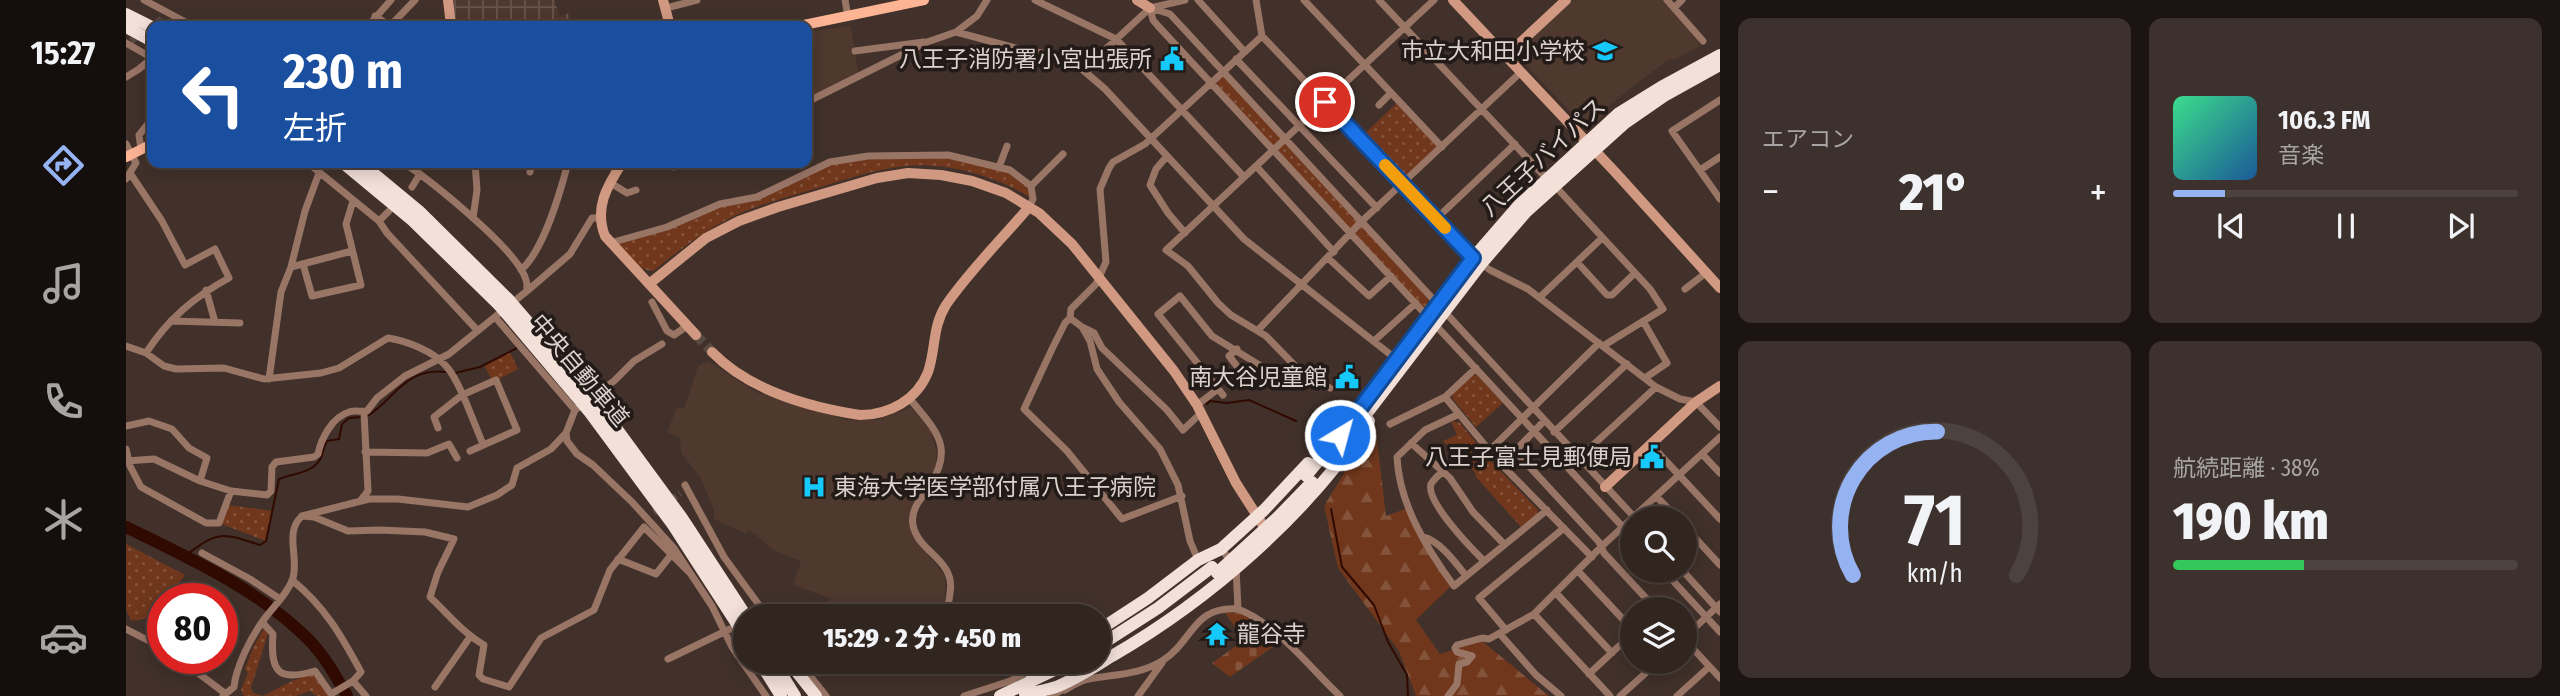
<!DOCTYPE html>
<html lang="ja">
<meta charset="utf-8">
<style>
:root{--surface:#312520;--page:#3d312d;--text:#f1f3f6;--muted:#a8a5a5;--line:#4c423e;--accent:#95b2f1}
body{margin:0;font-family:"Fira Sans Condensed","Noto Sans JP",sans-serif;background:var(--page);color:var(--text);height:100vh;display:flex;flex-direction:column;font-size:26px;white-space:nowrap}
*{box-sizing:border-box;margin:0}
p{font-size:23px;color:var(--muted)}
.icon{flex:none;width:38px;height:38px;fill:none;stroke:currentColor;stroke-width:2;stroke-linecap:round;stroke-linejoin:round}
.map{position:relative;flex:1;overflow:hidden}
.sheet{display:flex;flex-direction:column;gap:18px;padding:18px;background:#1b1412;width:840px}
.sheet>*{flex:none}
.banner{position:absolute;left:21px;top:21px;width:665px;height:147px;border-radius:14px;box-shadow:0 4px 18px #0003,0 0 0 2px var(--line);background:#1a4fa0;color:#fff;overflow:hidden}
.controls{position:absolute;left:1494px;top:506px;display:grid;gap:14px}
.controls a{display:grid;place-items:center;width:77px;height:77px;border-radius:50%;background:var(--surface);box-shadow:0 4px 18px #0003,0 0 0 2px var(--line);font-size:35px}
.speed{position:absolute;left:21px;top:583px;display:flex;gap:14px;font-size:35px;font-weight:700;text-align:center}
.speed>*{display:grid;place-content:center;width:91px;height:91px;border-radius:50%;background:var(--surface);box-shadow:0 4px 18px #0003,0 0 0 2px var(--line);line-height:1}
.speed .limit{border:10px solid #d22;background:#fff;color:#111}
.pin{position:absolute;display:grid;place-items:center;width:60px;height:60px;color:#fff;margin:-30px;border:4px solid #fff;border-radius:50%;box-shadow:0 2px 7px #0007}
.me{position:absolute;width:77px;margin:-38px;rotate:37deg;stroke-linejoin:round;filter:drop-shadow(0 0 5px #0008)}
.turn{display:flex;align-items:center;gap:24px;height:147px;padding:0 21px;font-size:32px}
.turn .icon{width:91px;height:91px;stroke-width:2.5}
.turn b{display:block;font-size:49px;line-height:60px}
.big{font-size:52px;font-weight:800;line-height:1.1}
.sheet .tile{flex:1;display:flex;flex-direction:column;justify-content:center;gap:10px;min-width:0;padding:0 24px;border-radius:14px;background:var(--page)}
.sheet .dial{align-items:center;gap:0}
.dial svg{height:182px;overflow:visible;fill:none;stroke:var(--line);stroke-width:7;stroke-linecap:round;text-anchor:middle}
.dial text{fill:var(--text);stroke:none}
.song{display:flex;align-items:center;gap:21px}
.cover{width:84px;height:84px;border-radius:10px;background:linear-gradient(135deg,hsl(150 70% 55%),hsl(210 70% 35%))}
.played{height:7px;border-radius:4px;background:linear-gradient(90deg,var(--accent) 15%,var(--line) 15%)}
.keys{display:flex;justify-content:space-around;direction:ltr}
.heat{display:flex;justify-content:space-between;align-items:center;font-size:38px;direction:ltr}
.charge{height:10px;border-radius:5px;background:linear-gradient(90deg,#34c759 38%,var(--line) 0)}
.sheet .tiles{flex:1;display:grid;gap:18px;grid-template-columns:repeat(2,1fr)}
.trip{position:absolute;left:607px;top:604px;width:378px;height:70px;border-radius:35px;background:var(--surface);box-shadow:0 4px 18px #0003,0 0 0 2px var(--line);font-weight:800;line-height:70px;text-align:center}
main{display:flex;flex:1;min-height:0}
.tabs{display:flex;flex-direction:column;width:126px;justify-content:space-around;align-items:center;background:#140f0d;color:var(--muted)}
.tabs .icon{width:49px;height:49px}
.tabs .current{color:var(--accent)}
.tabs b{font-size:32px;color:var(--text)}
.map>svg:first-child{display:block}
</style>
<main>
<nav class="tabs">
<b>15:27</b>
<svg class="icon current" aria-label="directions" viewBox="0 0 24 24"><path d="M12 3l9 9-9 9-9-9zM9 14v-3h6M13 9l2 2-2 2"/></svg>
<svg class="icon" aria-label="music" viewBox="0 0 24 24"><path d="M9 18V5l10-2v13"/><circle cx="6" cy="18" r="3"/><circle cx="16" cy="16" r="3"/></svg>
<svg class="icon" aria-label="phone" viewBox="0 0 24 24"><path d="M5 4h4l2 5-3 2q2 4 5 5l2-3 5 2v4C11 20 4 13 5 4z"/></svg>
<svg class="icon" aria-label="climate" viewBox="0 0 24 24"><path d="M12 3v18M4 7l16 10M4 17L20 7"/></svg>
<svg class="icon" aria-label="car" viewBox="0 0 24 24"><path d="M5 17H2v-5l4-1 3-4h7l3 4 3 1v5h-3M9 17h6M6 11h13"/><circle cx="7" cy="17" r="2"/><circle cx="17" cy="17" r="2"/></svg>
</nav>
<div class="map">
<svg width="1594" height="696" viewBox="0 0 1594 696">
<defs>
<pattern id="industrial-grid" width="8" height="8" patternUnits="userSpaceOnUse" patternTransform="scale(1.75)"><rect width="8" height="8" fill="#4f382e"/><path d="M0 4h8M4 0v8" fill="none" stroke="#68544b"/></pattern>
<pattern id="forest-firs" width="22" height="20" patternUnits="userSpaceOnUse" patternTransform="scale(1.75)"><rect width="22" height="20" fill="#70371c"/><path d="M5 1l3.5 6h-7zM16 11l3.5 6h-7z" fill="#84533c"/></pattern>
<pattern id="cemetery-stones" width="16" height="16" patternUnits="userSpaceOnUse" patternTransform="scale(1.75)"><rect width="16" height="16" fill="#70371c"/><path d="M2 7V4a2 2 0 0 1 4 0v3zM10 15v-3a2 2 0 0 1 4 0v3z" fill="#84533c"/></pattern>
<pattern id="park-dots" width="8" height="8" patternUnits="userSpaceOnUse" patternTransform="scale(1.75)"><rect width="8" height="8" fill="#70371c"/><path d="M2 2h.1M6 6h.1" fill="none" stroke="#84533c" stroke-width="1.8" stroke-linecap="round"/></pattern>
</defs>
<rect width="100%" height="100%" fill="#41312a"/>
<!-- built -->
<path fill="#4f382e" d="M1446,0H1537L1569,34L1574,46L1550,59L1542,60L1497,94L1481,108V112L1466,126L1457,125L1390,55Z
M725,26L733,77L681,102V32Z
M582,361L630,392L721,420H751L785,407L804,429L811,453L809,468L786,505L783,519L787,536L819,576V601L811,613L804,616H759L698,612L704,598L667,585L675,561L647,550L623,529L620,534L588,519V510L574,477L556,454L553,437L541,432L551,407L558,409L572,366Z"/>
<!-- industrial -->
<path fill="url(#industrial-grid)" d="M327,0H429L433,16L443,13L447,26H329Z"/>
<!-- forest -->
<path fill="url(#forest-firs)" d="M1249,423L1260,516L1279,509L1325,586L1290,620L1314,654L1356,641L1423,696H1290L1273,651L1212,568L1198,506Z"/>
<!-- cemetery -->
<path fill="url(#cemetery-stones)" d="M1112,612C1129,619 1141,628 1154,642L1104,677L1086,663L1118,640L1099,613Z"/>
<!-- park -->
<path fill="url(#park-dots)" d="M1094,77H1099L1303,298L1300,307H1296L1090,85Z
M1273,101L1316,147L1277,184L1234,138Z
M806,155L853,161L898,178L907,199C872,177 822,162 780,166C750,169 720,179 692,188C662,197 630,205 602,219C575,233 551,252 527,271C510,270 501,254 490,242L541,227L594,204L631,197L704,162Z
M384,352L392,369L367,382L358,365Z
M1346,375H1351L1377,403L1350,427L1326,398L1327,394Z
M1325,421L1334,423L1364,460L1412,510L1411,514L1395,527L1350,477L1349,472L1317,441L1331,435Z
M101,505L147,511L140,541L93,523Z
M0,544L59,575L43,598H37V605C28,614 18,622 5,620L0,610Z
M138,628L142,633L125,688L127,693L137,696C147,691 182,670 191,676C196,681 200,690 203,696H190L184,691L170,696H118L115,690L122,673L119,669L127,648Z"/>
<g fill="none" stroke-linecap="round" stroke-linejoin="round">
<!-- stream -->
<path stroke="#300a00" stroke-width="2" d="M329,373L354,367L391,348
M1081,404L1084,401L1101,403L1123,400L1170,421
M240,417C269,399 279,367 320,372
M1205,509L1216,567L1248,605L1262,642L1281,675L1282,696
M59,556C92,531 95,532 134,545L140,541L153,479C168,473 186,474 195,458C197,452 198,446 201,441L213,439L216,424L223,418L235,417"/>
<!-- river -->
<path stroke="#300a00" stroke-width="12" d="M0,527C63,558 132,589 182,639C198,655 210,676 221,696"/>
<!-- street-tunnel -->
<path stroke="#584942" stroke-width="7" stroke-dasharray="7 3.5" stroke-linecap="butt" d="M5,41L36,19
M528,513L554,493
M626,616L634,611"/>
<!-- secondary-tunnel -->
<path stroke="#584942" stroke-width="10" stroke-dasharray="10 5" stroke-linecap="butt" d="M570,335L586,352"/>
<!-- street -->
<path stroke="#997566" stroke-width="7" d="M18,0L67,26
M719,0L722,17
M909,0L990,39L1118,177
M1072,0L1119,52
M1130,0L1136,36L1347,258L1364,270L1402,289L1530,387L1554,399L1570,402L1594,427
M1178,0L1316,147
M1253,0L1421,179
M1541,0L1577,41
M540,8L571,0
M1024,8L1027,20L1033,27L1507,538
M1024,8L1044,14L1509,518
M1548,8L1556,0
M249,16L264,26L289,0
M242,26L265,0
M830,32L893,49L921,54L957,70L979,89L1118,239L1270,359
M0,43L26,58
M729,51L798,42
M1110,59L1251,208
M957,70L1024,8L1059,0
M0,77L13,69L26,58
M1594,100L1546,131L1594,199
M681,102L801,42L830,32L851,16L861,0
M1253,105L1265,93
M0,144L10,163L0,179
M15,149L13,135L26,119
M1041,156L1030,169L1024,185L1042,213L1059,233
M182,163L253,221L261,233L352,331
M548,163V167
M1130,166L1208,252
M873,167L881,146
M1574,170L1594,157
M404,172L406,163
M4,173L36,221L59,265L89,249L103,278C68,297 42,319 20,353
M483,182L501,193L510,190
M905,186L937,154
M1429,186L1524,289L1537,309L1477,346
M286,187L294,174
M347,218L351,190L349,163
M1310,219L1389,144
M253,221L263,211
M484,243L541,227L594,204L631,197L704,162L742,156L822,155L884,170L905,186L907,199L903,207
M1202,258L1243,296L1265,276
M1451,262L1481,295H1486L1509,273
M177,264L186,296L235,285L220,224L227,201
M165,267L226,251
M395,270C418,250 434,193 442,163
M1559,289L1581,272
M80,290L89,322
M401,291L444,254L466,218H475
M1414,297L1476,238
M526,302L541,331L548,335L561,326
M369,317L449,410
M944,318L956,327L964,341L971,369L993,402L1034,449L1052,485L1064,541L1072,560
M45,321L114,323
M1517,321L1541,363L1519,378
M956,327L968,333L976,348L1041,410L1057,430L1075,413
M1132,330L1235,222L1395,72
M1248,341L1290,303
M536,344L508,361L488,381L449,410L440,433L441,441L451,454L467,465L506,502L547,547L586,606L606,647L640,696
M0,346L20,353L38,366L50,369L98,368L138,379L195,373L213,368L262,338C281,341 307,351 320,366C334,381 348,424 357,444
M1111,349L1103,356L1117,374
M143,379L155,292L165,267L179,211L193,173
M1204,388L1177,374L1140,336L1105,315L1092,303L1062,266L1040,250L1308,0
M1097,395L1032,314L1054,296L1086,336L1166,385L1177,374
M1319,397L1372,461L1466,557
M783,398C816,437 829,450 797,496C790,504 785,514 787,525C792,553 830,559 824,593C823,603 822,609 814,616
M1071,405L1092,389
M1333,414L1299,430L1271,457C1273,504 1301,549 1328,586L1421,510
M1418,421L1389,451L1473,542L1478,553L1530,609
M1264,424L1319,397L1350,368
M0,426L23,421L46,429L63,448L81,458L74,481
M312,428L308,417L336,395L370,380L391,430L344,451
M1428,432L1501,364
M1285,443L1324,478L1347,512L1378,544
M1525,445L1553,475
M0,449L4,466L15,487L80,523H93L105,491
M1364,450L1473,343
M239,452L301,453L323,444L331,458
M1576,454L1594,473
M1453,458L1530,387
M0,461L28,459L74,481L105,491L141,495L145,491L146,467L150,462L188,457L192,454C195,439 206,417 223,412C228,410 236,412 241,411L251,398L279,376L323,354L401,291C401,289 401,282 400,280C393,251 305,181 278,163
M1316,472C1313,475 1307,480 1305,484C1299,501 1346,549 1358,561
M1553,475L1594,519
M559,485L598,557L641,616
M1056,496L996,519L941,451L898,409L926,349L939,323L944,318L945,309L970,284L980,262L974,189L983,168L987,162L1019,144L1136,36
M1530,496L1551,518
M235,500L242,491L238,413
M176,516L188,517L222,531L254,530L299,532L328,539L312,572L304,597C322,614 337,633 358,645L353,675L357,679L383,687L415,638L468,610L484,570L518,527L563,572
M1559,527L1594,565
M1297,537C1313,540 1330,563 1340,576
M1095,549L1110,567L1112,609C1151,624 1184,668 1214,696
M76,553L124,579L154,599
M492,559L530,574L545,555
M1537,570L1594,632
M1556,570L1594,612
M1452,571L1507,630
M1430,593L1486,653
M1408,614L1484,696
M136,622L147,634C144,672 152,682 189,671L205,694L227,681L235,672C215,635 199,607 166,580
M0,629L37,648
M1380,630L1353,598L1438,528
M1374,634L1410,675L1435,696
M1559,637L1594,604
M1559,640L1594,678
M52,658L100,694
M542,659L604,629
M673,662L700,696
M1463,674L1507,633
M227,681L240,696
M309,687L344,637
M939,690C946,686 955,680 963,679C989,674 1013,675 1036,661C1068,641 1066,606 1112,609
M97,696L108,687C110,666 126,635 139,618C148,606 162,593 167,578C173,557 158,532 176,516L243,499H272L342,507L371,495L386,485L391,468L425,449L440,433
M838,696L884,681L912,666
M925,696L938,689
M1012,696L1036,663
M1322,696L1331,684L1333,664L1341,662L1346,656L1331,652L1329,648L1331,645L1356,638L1363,639L1408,614L1475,547L1594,437
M1494,696L1532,662
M1551,696L1583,667"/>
<!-- secondary -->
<path stroke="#d19981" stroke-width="10" d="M322,0L325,26
M537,0L544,26
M1011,0L1024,8
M1327,0L1490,173L1594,288
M1380,56L1440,0
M496,163C481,186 468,208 479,236L570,335
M523,284L580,238L613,221L652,207L751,178L782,173L815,175L846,181L880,193L913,213L946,244L1048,371L1071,405L1110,483L1142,533
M586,352C624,391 682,407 734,415C763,415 791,400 802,372C810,349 806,327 820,305C844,270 876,239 903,207
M1479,487L1570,402L1594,386"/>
<!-- primary -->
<path stroke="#fdb495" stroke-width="10" d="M673,26L798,0
M0,157L26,144"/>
<!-- highway -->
<path stroke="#f2e0d9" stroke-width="12" d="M0,14L26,27
M0,27L26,41
M217,163L287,221L374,306
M235,163L293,211L382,299
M471,402L556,518L620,616
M462,410L547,525L620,638
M1231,426L1355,264L1400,212L1499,123L1538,96L1594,65
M1180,476L1214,435L1347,258L1393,205L1493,113L1535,87L1594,55
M973,630L1022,598L1072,560L1095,549L1138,510L1182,463
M973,646L1032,608L1086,567
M634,662L655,696
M648,662L669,696
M663,662L690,696
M906,677L923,662
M899,694C910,692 921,690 930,687C950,679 968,667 986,656C1083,600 1181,515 1243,421
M874,696L945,662"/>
<!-- highway-bridge -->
<path stroke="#f2e0d9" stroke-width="12" d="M382,299L471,402
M374,306L462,410
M1091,573L1152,517L1186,482"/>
</g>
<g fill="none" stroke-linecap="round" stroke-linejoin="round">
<!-- route casing -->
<g stroke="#114b97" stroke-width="18">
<path id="route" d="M1199,102L1347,258L1214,435"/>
</g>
<!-- route -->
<use href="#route" stroke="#1a73e8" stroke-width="12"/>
<!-- slow -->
<path stroke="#f59e0b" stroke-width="12" d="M1259,165L1319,228"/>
</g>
<!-- icons -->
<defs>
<g id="school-bare" transform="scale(1.89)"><path d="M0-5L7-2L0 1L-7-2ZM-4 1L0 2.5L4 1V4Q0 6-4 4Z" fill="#15cafb" stroke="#221b17" stroke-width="2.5" paint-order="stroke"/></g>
<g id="civic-bare" transform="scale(1.89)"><path d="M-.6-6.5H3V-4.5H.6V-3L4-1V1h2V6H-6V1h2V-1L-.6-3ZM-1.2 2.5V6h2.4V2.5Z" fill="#15cafb" stroke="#221b17" stroke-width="2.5" paint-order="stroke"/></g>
<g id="hospital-bare" transform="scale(1.89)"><path d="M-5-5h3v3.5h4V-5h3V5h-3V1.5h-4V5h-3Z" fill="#15cafb" stroke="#221b17" stroke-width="2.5" paint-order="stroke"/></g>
<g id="temple-bare" transform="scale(1.89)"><path d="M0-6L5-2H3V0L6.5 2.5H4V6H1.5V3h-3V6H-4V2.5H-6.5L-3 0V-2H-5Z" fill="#15cafb" stroke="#221b17" stroke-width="2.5" paint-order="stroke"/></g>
</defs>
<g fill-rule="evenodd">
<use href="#school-bare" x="1479" y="51"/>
<use href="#civic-bare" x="1046" y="59"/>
<use href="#civic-bare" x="1221" y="377"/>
<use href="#civic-bare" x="1526" y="457"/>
<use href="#hospital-bare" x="688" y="487"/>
<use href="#temple-bare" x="1091" y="634"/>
</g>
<g text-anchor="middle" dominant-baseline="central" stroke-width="7" stroke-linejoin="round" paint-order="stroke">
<!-- poi labels -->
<g font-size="23" fill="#dcd1cc" stroke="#221b17" text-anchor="end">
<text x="1459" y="51">市立大和田小学校</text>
<text x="1026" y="59">八王子消防署小宮出張所</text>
<text x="1201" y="377">南大谷児童館</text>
<text x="1506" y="457">八王子富士見郵便局</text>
<text x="708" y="487" text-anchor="start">東海大学医学部付属八王子病院</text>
<text x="1111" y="634" text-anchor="start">龍谷寺</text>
</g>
<!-- street labels -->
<g font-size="23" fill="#dcd1cc" stroke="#221b17">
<text transform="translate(1417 157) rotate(-43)">八王子バイパス</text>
<text transform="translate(454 370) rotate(50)">中央自動車道</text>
</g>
</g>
</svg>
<div class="controls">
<a><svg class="icon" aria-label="search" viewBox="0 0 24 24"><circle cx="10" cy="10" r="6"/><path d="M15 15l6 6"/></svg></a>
<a><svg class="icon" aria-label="layers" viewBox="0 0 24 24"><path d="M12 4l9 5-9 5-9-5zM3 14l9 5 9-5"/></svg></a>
</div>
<div class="speed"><div class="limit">80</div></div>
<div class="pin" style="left:1199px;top:102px;background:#d93025"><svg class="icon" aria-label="arrive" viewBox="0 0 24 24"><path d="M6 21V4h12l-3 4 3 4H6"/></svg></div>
<svg class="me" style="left:1214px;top:435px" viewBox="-20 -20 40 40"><circle r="17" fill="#1a73e8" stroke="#fff" stroke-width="3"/><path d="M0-11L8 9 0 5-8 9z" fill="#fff"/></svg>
<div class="trip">15:29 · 2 分 · 450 m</div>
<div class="banner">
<div class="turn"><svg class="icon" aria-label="left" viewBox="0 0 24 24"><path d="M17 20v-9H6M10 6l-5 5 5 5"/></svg><div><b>230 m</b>左折</div></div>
</div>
</div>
<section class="sheet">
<div class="tiles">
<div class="tile"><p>エアコン</p>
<div class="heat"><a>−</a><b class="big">21°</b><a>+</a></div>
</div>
<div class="tile">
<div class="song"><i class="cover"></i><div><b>106.3 FM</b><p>音楽</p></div></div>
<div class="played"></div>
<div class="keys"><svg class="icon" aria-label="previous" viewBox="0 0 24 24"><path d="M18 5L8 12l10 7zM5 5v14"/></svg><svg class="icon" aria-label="pause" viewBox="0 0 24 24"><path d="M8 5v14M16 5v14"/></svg><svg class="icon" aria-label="next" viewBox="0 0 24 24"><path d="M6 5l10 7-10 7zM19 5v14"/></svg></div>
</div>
<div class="tile dial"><svg viewBox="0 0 100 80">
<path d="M14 69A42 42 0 1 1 86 69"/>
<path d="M14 69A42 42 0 0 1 51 6" stroke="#95b2f1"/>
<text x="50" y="56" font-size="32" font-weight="700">71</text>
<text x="50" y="72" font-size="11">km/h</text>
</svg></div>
<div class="tile"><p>航続距離 · 38%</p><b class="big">190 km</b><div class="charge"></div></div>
</div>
</section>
</main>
